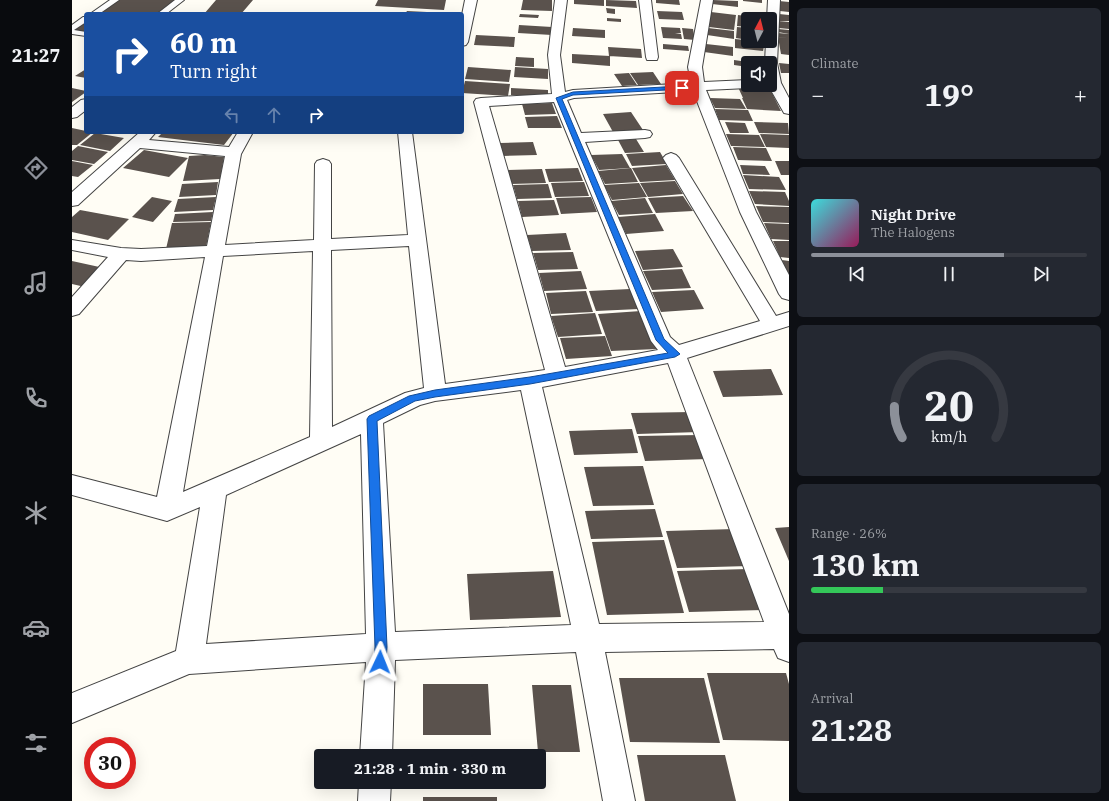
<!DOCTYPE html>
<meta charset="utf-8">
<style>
:root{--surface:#171b24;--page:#242831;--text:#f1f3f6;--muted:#9ea1a6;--line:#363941;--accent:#8c9099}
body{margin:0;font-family:"IBM Plex Serif",serif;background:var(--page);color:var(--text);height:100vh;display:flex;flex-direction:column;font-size:15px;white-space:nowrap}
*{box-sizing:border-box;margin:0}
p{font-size:13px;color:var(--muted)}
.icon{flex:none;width:22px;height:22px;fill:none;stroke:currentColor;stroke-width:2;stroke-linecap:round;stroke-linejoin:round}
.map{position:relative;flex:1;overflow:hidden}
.side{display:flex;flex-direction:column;gap:8px;padding:8px;background:#0d0f14;width:320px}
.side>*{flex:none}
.guide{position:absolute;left:12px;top:12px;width:380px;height:122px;border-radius:4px;box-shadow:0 4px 16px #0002;background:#1a4fa0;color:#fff;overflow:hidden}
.needle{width:26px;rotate:7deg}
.controls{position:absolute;left:669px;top:12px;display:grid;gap:8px}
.controls a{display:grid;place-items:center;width:36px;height:36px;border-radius:4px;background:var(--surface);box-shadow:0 4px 16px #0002;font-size:20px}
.speed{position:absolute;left:12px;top:737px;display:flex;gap:8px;font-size:20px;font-weight:700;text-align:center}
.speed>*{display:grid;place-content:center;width:52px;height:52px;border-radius:50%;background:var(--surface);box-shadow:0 4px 16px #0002;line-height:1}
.speed .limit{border:6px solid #d22;background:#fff;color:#111}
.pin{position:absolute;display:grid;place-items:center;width:34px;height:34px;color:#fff;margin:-17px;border-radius:8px;box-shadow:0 2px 6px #0006}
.me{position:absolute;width:44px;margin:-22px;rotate:2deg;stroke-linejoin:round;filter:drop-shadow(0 0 3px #0008)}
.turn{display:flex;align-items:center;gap:14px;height:84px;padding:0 20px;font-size:18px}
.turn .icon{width:52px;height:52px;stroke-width:2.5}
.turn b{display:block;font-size:28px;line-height:34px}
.lanes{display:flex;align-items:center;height:38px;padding:0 20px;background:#0003;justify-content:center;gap:20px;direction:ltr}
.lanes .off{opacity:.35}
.big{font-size:30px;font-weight:700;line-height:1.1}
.side .widget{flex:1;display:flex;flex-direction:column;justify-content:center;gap:6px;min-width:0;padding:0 14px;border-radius:6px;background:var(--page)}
.side .dial{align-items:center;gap:0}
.dial svg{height:104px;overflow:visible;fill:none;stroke:var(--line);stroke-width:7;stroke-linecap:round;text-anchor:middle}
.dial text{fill:var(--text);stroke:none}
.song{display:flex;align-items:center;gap:12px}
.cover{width:48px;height:48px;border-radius:6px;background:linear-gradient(135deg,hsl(180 70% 55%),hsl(330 70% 35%))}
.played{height:4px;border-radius:2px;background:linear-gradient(90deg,var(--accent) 70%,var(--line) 70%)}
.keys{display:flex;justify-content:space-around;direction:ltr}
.heat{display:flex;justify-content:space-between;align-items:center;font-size:22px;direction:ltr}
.charge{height:6px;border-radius:3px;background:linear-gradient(90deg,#34c759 26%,var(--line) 0)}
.trip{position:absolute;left:242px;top:749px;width:232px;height:40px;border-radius:4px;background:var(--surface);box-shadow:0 4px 16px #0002;font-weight:700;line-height:40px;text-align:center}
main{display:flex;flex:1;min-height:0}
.menu{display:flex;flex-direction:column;width:72px;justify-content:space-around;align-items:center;background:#090b0e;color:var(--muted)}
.menu .icon{width:28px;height:28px}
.menu .current{color:var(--accent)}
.menu b{font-size:18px;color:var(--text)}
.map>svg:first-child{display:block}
</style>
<main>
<nav class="menu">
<b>21:27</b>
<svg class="icon current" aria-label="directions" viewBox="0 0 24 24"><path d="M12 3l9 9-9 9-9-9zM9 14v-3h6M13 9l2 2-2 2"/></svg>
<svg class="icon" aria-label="music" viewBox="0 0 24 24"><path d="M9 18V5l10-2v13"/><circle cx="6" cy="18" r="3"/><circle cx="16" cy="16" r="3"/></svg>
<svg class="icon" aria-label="phone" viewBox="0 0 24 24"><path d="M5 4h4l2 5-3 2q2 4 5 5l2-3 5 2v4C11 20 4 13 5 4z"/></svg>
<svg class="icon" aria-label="climate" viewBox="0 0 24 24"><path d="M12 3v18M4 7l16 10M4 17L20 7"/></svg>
<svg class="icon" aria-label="car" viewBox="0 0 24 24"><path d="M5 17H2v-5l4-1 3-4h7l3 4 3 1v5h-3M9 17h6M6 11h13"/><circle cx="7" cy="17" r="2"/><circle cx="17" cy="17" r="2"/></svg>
<svg class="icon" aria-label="filters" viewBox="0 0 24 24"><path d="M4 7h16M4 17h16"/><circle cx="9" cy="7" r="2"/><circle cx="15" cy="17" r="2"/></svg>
</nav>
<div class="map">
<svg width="717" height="801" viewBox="0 0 717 801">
<rect width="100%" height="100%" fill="#fffdf5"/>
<!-- building -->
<path fill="#5a524d" d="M45,0H107L88,14H23Z
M144,0H181L169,14H132Z
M306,0H374L372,10L303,6Z
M451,0H480V11L449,10Z
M502,0H532V6L502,4Z
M534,0L564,1L565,8L534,6Z
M584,0H607L608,5L584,3Z
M641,0L666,1V7L640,4Z
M671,0H690V3L671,1Z
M707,1L717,2V12L708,11Z
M534,8L543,9V14L535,13Z
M335,11L375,13V14H333Z
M585,11L610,12L612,20L587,19Z
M639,12L664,15L662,30L637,27Z
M448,14L467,15L466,18L447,17Z
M707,14L717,15V21H708Z
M666,15L691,18V19H676V27L665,26Z
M535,18L549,19V22L535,21Z
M14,20V33L0,31Z
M706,21L717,22V29L707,28Z
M447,25L480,27V35L446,33Z
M589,27L608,28L609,33L603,34H609L610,39L591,38Z
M665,27L676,28V40L664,38Z
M501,28L533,30V38L500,36Z
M610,28L621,29L623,40L612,39Z
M636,28L662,31V39L635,35Z
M706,29L717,30V34L706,32Z
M706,33L717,34V38L707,37Z
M404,35L443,37L442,47L402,45Z
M706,37L717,38V55L709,54Z
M663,39L693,42L691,51L663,48Z
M591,44L616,46L617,51L591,49Z
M634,44L661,47V56L632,52Z
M536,47L569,49L570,58L537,56Z
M500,54L538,56V66L500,63Z
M444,57L462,58V67L443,66Z
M662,60L676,62V67L662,65Z
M707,63L717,64V73H709Z
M396,67L439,70L437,82L393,79Z
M443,67L476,69V79L442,77Z
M14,69V78L3,76Z
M581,72L589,84L566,85L558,73Z
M557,73L565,85L550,86L542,74Z
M393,81L438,84L436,96L390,93Z
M666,87H697L703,99L671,98Z
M0,88L14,91V92L0,102Z
M439,88L476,90V97L439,95Z
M638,98L668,99L674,109L643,108Z
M670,98L703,99L709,111L675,109Z
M480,103L484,114L453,115L450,104Z
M643,109L676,110L681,121L647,120Z
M559,112L571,130L541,132L531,114Z
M485,116L490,128H456L453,117Z
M653,122L673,123L677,133H658Z
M682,122L716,123L717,134L687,133Z
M0,128L14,131V132H21L5,145H0Z
M91,132H162L152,145L86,137Z
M23,133L52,138L38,151L8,145Z
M654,134L687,135L693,147L659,146Z
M688,134L717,135V148L694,147Z
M564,139L572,152L553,153L546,140Z
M461,142L465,155L431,156L428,143Z
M6,146L36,152L22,164L0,160V151Z
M661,147L694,148L700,161L666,160Z
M72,150L116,158L97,177L51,168Z
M588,152L595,164L560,166L554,154Z
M550,154L558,168L527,170L519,155Z
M133,155L152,157L148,179L111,181L117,156Z
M0,161L21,165L6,177L0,176Z
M703,161H717V175H709Z
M594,165L603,180L568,182L560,168Z
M668,165L693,166L698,175L671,174Z
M506,168L511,181L477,182L473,169Z
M559,168L566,182L533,184L526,171Z
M470,169L474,183L439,184L436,170Z
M671,175L707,177L714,190L677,189Z
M603,181L611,194L576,197L568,183Z
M146,182L144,195L107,197L110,184Z
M512,182L517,196L483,197L479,183Z
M567,183L575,197L540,200L532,185Z
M476,184L480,198L445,199L441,185Z
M677,191L713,192L717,201V206L683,204Z
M611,196L621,211L584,213L576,198Z
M80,197L100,201L81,222L60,217Z
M144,197L141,210L102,212L106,199Z
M519,197L525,212L489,214L484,198Z
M573,198L581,213L547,215L539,201Z
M482,200L487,215L450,217L446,201Z
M684,206L717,207V223L691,222Z
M8,210L57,219L36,240L0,232V217Z
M141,212L139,221L101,222L103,214Z
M583,214L592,231L554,234L546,217Z
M139,222L134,247L94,249L100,223Z
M692,223L717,224V240L699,239Z
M494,233L499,250L460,251L455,235Z
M701,241H717V258L708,257Z
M601,249L611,267L571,270L563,251Z
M501,252L506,269L466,270L461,253Z
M710,260L717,261V276Z
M0,261L32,268L13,287L0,284Z
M610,269L619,288L580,290L571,271Z
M509,271L515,289L472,291L467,273Z
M558,289L567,309L524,311L517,291Z
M622,290L632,309L589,312L580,292Z
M514,291L521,312L479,314L474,293Z
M569,311L585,349L539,351L526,314Z
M523,313L530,334L486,337L479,316Z
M533,336L540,356L494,359L488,338Z
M699,369L711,395L651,397L641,371Z
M620,412L627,432L565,434L559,413Z
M560,429L566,453L502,455L497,431Z
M628,435L636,459L573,461L566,436Z
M571,466L582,505L521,506L512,467Z
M583,509L591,537L519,539L513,511Z
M717,527V561L703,528Z
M663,529L677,566L605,568L594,531Z
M592,540L612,613L535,615L520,542Z
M676,569L691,610L617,612L605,571Z
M481,571L489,617L398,620L395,574Z
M635,673H714L717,684V741L651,740Z
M547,678H632L648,743L558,742Z
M351,684H416L419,735H351Z
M460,685H499L508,752H466Z
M565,755H653L664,801H573Z
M351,797H425V801H351Z"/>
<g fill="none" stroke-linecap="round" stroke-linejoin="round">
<!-- service casing -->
<g stroke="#444" stroke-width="2">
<path id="service" d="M38,0H47L27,14H18Z
M103,0H112L94,14H85Z
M11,17H14V22L2,30L14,32V36L0,34V25Z"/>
</g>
<!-- minor casing -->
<g stroke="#444" stroke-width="2">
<path id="minor" d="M393,0H405L396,42L394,45L390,46V15Z
M483,0H495L488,55L493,92L501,90L619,83L616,67L629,0H641L630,67L632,82L676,80V85H682L676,88L634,90L684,212L717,275V300L710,298L707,294L668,212L621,91L502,98L495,100L509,133L573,130L578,131L580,134L578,137L573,138L513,142L598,337L607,345L688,321L591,158L594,155L599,153L604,155L607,158L704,316L717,312V326L615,358L717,614V662L706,658L702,649L533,652L563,801H531L504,652L323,660L320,756H288L294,662L117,674L0,723V693L104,651L128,507L95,521L0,495V475L85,497L133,257L69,261L54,260L7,314L0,316V297L36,257L0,250V240L49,248L69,249L135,246L153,156L68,148L6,205L0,206V192L68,132H84L77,140L157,147L166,132H181L169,154L153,245L242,240L243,164L245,161L251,159L257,161L259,164V239L336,235L326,132H340L373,384L473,370L402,102L404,99L409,98L480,94L476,55ZM482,102L579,341L586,350L493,367L417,106ZM337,246L352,388L333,393L260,427L259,250ZM241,251L238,437L111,492L151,256ZM596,363L692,622L527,624L470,387ZM449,390L499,625L323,632L311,423L348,405L363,401ZM289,434L294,634L134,644L154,495Z
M567,0H579L586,57L585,60H575L574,57Z
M696,0H708L705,63L709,83L717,98V114L712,113L696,85H698V63H693L694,41H698V19H695Z
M14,99V110L5,117L0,118V107L9,100Z
M287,782H319L318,801H286Z"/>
</g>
<!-- service -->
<use href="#service" fill="#fff" fill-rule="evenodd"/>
<!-- minor -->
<use href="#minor" fill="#fff" fill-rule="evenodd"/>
</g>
<!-- route -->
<path fill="#1a73e8" stroke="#114b97" d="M610,86L612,87V89L501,95L490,99L592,339L608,354L603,357L458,384L363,397L343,401L305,421L315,647L314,662L313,667L308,668L304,667L302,662L303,647L295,419L297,416L337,396L363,390L458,377L596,353L584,340L484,98L501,92Z"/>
</svg>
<div class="controls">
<a><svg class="needle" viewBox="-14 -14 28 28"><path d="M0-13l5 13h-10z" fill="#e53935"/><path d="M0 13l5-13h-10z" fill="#9ea1a6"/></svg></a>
<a><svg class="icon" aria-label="sound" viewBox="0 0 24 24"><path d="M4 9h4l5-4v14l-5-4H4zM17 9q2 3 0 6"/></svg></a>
</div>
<div class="speed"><div class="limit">30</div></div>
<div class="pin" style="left:610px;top:88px;background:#d93025"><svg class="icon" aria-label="arrive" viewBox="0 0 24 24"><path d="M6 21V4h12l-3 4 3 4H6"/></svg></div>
<svg class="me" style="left:308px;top:662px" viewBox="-20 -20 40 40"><path d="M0-17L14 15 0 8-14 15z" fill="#1a73e8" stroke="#fff" stroke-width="4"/></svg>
<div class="trip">21:28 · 1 min · 330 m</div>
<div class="guide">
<div class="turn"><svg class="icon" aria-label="right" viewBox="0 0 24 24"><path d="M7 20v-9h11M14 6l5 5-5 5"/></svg><div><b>60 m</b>Turn right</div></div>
<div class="lanes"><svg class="icon off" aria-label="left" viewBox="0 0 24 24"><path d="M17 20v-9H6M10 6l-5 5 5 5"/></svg><svg class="icon off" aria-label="ahead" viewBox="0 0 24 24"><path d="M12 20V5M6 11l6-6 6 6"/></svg><svg class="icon" aria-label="right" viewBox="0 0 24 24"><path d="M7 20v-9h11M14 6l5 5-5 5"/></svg></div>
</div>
</div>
<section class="side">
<div class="widget"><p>Climate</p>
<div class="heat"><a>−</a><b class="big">19°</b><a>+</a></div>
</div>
<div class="widget">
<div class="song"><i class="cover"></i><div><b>Night Drive</b><p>The Halogens</p></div></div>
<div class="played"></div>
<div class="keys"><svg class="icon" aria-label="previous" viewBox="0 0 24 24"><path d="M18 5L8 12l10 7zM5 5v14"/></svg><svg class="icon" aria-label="pause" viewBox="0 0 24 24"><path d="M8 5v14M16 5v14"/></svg><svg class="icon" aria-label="next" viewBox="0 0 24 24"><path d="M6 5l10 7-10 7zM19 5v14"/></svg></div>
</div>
<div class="widget dial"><svg viewBox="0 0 100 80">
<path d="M14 69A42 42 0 1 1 86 69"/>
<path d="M14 69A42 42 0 0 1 8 45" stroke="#8c9099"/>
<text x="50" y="56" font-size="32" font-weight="700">20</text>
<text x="50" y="72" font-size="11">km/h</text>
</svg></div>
<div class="widget"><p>Range · 26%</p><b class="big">130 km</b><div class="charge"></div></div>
<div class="widget"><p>Arrival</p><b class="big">21:28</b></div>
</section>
</main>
